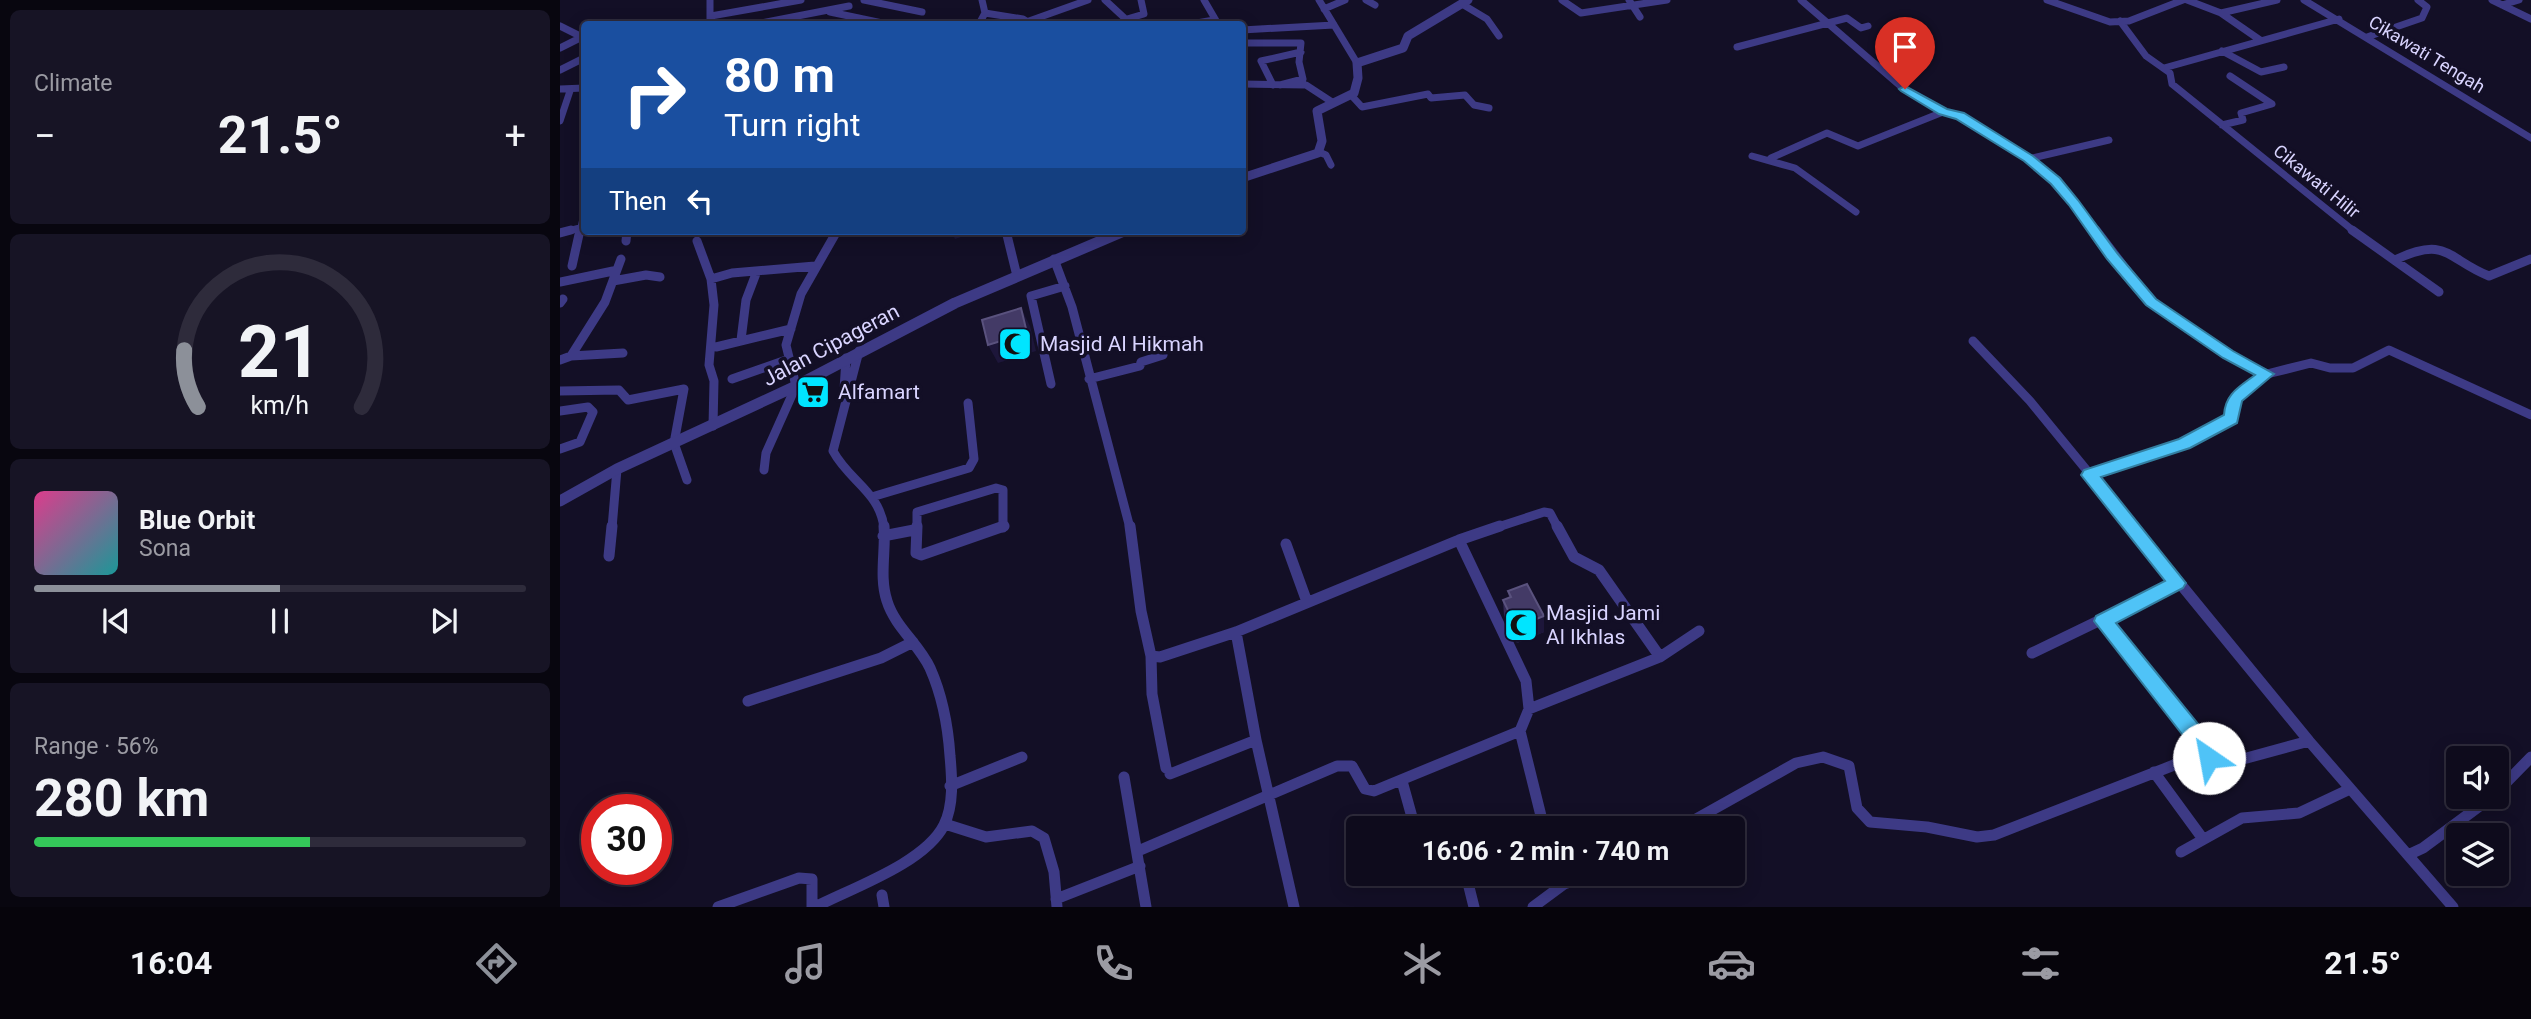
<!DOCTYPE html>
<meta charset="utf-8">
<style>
:root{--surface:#0e0b1c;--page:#171425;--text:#f1f3f6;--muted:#9b9ba3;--line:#2e2b3b;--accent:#8c9099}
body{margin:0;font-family:Roboto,sans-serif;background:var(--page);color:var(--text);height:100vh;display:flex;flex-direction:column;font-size:26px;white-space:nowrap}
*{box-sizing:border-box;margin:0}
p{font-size:23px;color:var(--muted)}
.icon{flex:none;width:38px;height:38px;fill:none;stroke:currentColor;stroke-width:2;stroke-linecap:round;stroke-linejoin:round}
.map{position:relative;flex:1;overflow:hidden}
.drawer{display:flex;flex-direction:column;gap:10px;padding:10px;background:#08060f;width:560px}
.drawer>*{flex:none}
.guide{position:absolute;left:21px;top:21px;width:665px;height:214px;border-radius:7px;box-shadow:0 4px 18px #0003,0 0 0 2px var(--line);background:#1a4fa0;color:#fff;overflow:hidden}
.buttons{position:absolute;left:1886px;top:746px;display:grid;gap:14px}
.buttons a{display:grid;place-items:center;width:63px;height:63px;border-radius:7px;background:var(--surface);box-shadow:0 4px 18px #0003,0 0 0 2px var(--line);font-size:35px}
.speed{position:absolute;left:21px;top:794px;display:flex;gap:14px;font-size:35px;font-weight:700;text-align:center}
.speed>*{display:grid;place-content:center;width:91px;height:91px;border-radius:50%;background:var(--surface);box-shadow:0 4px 18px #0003,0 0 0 2px var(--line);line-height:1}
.speed .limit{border:10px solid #d22;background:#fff;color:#111}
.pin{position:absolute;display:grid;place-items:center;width:60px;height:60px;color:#fff;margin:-72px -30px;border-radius:50% 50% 50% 0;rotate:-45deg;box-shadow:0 0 7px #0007}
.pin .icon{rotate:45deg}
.me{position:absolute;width:77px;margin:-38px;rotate:327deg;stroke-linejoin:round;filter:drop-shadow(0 0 5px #0008)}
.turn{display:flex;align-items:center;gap:24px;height:147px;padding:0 28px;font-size:32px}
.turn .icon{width:91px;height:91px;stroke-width:2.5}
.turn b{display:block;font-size:49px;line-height:60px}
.then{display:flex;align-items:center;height:66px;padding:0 28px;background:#0003;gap:14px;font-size:26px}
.big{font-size:52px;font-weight:700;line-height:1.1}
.drawer .card{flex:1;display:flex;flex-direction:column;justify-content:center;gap:10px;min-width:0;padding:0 24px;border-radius:10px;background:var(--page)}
.drawer .dial{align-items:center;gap:0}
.dial svg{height:182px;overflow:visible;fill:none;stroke:var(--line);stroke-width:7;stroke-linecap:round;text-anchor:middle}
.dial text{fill:var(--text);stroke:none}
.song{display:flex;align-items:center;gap:21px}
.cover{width:84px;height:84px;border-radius:10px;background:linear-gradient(135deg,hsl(330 70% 55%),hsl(180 70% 35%))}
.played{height:7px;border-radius:4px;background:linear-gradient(90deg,var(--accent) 50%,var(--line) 50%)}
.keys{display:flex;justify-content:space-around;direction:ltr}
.heat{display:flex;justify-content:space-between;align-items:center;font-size:38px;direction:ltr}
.charge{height:10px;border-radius:5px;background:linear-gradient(90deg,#34c759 56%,var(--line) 0)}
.trip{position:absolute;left:786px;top:816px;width:399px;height:70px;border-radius:7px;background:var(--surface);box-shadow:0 4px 18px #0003,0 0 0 2px var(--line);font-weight:700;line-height:70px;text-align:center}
.menu{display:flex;height:112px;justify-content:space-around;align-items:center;background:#06040b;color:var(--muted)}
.menu .icon{width:49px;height:49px}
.menu .current{color:var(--accent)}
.menu b{font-size:32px;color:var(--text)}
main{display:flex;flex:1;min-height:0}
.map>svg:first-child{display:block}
</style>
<main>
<section class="drawer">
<div class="card"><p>Climate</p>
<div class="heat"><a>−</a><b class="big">21.5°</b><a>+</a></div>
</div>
<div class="card dial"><svg viewBox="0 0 100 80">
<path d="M14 69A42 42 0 1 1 86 69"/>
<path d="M14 69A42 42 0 0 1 8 44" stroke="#8c9099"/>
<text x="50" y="56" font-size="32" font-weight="700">21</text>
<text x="50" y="72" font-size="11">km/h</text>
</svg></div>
<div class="card">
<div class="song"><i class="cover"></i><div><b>Blue Orbit</b><p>Sona</p></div></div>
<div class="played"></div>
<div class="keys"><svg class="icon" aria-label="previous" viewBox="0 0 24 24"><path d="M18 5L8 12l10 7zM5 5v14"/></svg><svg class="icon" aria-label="pause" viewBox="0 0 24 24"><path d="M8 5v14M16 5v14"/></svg><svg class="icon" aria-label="next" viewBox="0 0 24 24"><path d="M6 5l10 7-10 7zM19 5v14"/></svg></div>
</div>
<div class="card"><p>Range · 56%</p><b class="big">280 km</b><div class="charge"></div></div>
</section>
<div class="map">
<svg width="1971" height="907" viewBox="0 0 1971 907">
<rect width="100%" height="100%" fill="#130f26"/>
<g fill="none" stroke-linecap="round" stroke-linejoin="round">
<!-- minor-far2 -->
<path stroke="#3d3a85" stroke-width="7" d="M150,0V24
M304,0L362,12
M545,0L571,24
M644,0L658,24
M759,0L797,63
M806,0L815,5
M1002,0L1021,13L1107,0
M1069,0L1080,17
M1241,0L1344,89L1383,112L1400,116L1468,159L1495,181L1537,232
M1487,0L1550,22L1569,21L1623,0
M1627,0L1661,13L1717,0
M1744,0L1971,138
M1932,0L1971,19
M902,4L927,19L939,36
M1942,5L1959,0
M764,9L785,0
M270,12L327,24
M425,13L463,19L471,24
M1661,13L1700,40
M151,16L241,0
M567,19L584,14L581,0
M469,21L528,0
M1560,21L1586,56L1610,73L1612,84L1795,232
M129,24L150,22
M196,24L289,6
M419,24L425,13L422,0
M631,24L654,20
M0,26L22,37L0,48
M682,30L774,25
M1807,37L1862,18L1867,7L1858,0
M682,43H741L739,62L743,79L720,85
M1177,47L1287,18L1301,28L1308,26
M1662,51L1701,72L1724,67
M1604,68L1779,19
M0,70L24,58
M682,84L746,85L772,102
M713,85L701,61L741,52
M0,89L24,88
M791,95L802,107L868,94L871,98L905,95L914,105L929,108
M0,121L10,91
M1662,125L1683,120L1681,113L1712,104L1670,76
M759,152L766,155L771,165
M1192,156L1235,168L1296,212
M1211,158L1267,133L1298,146L1383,112
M1468,159L1549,140
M4,232L24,227
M20,232L24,214"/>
<!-- minor-far1 -->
<path stroke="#3d3a85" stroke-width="9" d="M1536,230L1591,302L1668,355L1707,374
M1792,230L1879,292
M446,231L457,276
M0,233L11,230
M66,241L67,231
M137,241L151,279L154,305L149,365L154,381L153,426
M494,259L512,307L570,528
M1837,259C1887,236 1887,259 1929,276L1971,259
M12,266L20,230
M151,279L172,273L255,266
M53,281L86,275L100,277
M0,282L53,271
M0,303L3,299
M181,340L186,300L197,271
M1413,341L1470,401L1574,528
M156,347L231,329
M299,351L273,451C289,481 320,492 324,528
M11,356L45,302L61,259
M286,358L284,390L287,395
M0,360L11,356L63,353
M172,379L229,359
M529,379L580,366L581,362L603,355
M491,384L471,296L505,286
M0,391L59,390L68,400L124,389L114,443L127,480
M0,411L28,407L33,412L20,442L0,449
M204,470L206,453L236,386L226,345L241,294L277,231
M1529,475L1625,444L1671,418L1672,403L1676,397L1707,374L1751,363L1770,368H1793L1829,350L1971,415
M315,496L409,468L414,459L408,403
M52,528L57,469
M357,528V512L436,488L443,490V528
M935,528L984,512L990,513L998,528"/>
<!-- minor -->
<path stroke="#3d3a85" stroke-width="11" d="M357,526L356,553L361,555L444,526
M570,526L581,611L591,656L592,694L606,768
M997,526L1014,557L1039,570L1100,657
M1573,526L1749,741L1893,907
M323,536L354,530
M899,540L940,526
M726,544L747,602
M49,556L52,526
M1543,621L1632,731L1649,758
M676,632L696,740L734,907
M1472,653L1617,583
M591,656L600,657L676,632L899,540L966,681L969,709L960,731L984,828
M188,701L321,658L353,642
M969,709L1100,657L1139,631
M1594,772L1643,839
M610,774L696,740
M564,777L586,907
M842,781L855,828
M390,786L462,757
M1937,792L1971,757
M385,824L426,837L472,831L484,838L494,872L497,907
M1120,828L1236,763L1263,757L1289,766L1297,808L1310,822L1367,827L1417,837L1434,835L1614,765L1649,758L1672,762L1749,741
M578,851L777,766H792L805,789L814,791L960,731
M1621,852L1682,818L1739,813L1790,789
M1848,855L1863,848L1933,796
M909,873L907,879L914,907
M1000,873L1004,884
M322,895L324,907
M496,899L580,866
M158,907L239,878L252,879V907
M255,907C292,888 365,863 384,825C394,805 392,778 390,756C388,726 382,695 370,668C359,644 335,627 327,601C319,577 326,551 324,526
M973,907L1004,884L1035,873"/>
<!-- tertiary-far1 -->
<path stroke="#3d3a85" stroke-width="9" d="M682,178L758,153L762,141L757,111L794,93L798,78L797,63L843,48L848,36L908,0"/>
<!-- tertiary -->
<path stroke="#3d3a85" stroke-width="11" d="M0,501L57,469L236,386L395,303L564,231"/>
</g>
<!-- wall -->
<path fill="#312854" d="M948,591L984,616V632L957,643L944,616L943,600L949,598Z"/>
<!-- shaded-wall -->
<path fill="#1d163a" d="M391,231H409L410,234L395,239Z
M461,308L470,326L476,351L438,363L428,345Z
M984,616V632L957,643L956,627Z"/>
<!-- building -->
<path fill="#433a66" stroke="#5a527e" stroke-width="2" d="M461,308L467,333L428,345L422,320Z
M967,584L984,616L956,627L943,600L951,597L948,591Z"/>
<!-- route -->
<path fill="#4fc3f7" stroke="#337fa1" stroke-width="2" d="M1345,86L1387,109L1404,113L1473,156L1500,178L1518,200L1557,253L1596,299L1673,351L1714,374L1682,401L1677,423L1630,448L1541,477L1626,583L1623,588L1556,623L1639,725L1659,758L1656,764L1649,767L1642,764L1625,738L1534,621L1536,616L1605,581L1521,475L1524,470L1619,439L1664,415C1665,394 1679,387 1695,375L1663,358L1586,305L1547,259L1509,205L1491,184L1464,161L1396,119L1379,114L1341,91L1339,89Z"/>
<!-- icons -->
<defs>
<g id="mosque-square" transform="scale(1.75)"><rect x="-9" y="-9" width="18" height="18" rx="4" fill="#00e5ff" stroke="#130f26"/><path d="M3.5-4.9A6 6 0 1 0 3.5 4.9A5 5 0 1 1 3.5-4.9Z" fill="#111"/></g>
<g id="supermarket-square" transform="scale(1.75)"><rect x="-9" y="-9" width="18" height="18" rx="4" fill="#00e5ff" stroke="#130f26"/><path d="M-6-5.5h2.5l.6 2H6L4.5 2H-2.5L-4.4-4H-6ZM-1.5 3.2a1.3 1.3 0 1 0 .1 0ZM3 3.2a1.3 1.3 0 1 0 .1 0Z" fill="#111"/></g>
</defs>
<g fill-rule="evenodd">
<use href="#mosque-square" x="455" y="344"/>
<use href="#supermarket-square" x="253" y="392"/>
<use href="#mosque-square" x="961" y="625"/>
</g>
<g text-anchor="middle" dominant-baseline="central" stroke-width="7" stroke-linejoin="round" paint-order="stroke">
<!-- far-street labels -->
<g font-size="18" fill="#d9d4ff" stroke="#130f26">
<text transform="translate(1867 54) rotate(31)">Cikawati Tengah</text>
<text transform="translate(1757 181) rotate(39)">Cikawati Hilir</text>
</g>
<!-- poi labels -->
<g font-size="21" fill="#d9d4ff" stroke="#130f26" text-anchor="start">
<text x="480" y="344">Masjid Al Hikmah</text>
<text x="278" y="392">Alfamart</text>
<text x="986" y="613">Masjid Jami<tspan x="986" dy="24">Al Ikhlas</tspan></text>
</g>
<!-- street labels -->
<g font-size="21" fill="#d9d4ff" stroke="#130f26">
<text transform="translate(271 345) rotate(-28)">Jalan Cipageran</text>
</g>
</g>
</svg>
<div class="buttons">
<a><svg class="icon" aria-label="sound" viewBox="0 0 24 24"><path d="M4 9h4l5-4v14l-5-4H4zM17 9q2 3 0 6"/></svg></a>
<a><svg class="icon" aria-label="layers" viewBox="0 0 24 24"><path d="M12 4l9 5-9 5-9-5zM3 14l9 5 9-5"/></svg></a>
</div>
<div class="speed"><div class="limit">30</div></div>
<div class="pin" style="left:1345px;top:89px;background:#d93025"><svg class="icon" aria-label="arrive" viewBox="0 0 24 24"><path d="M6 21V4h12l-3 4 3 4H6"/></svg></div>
<svg class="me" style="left:1649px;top:758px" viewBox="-20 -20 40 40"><circle r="19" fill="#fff"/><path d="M0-13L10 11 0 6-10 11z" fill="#4fc3f7"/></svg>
<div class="trip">16:06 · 2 min · 740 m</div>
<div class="guide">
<div class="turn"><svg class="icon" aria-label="right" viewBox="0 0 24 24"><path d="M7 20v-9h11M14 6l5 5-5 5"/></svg><div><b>80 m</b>Turn right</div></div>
<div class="then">Then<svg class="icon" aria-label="left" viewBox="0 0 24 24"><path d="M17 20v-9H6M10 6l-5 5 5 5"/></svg></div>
</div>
</div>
</main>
<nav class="menu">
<b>16:04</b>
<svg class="icon current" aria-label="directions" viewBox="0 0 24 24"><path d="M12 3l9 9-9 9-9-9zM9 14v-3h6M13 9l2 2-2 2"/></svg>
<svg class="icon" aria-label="music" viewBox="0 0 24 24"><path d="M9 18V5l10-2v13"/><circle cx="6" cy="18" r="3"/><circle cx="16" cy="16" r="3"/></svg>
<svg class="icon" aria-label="phone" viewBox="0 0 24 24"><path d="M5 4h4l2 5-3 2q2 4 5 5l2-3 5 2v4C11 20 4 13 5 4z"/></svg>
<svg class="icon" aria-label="climate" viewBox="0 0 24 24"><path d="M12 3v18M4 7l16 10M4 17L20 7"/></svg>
<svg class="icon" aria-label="car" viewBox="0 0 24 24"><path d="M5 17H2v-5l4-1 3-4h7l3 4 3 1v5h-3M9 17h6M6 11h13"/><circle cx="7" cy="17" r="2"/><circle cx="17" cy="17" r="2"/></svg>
<svg class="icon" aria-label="filters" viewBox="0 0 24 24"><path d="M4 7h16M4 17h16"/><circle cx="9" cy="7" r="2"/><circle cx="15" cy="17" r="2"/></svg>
<b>21.5°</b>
</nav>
